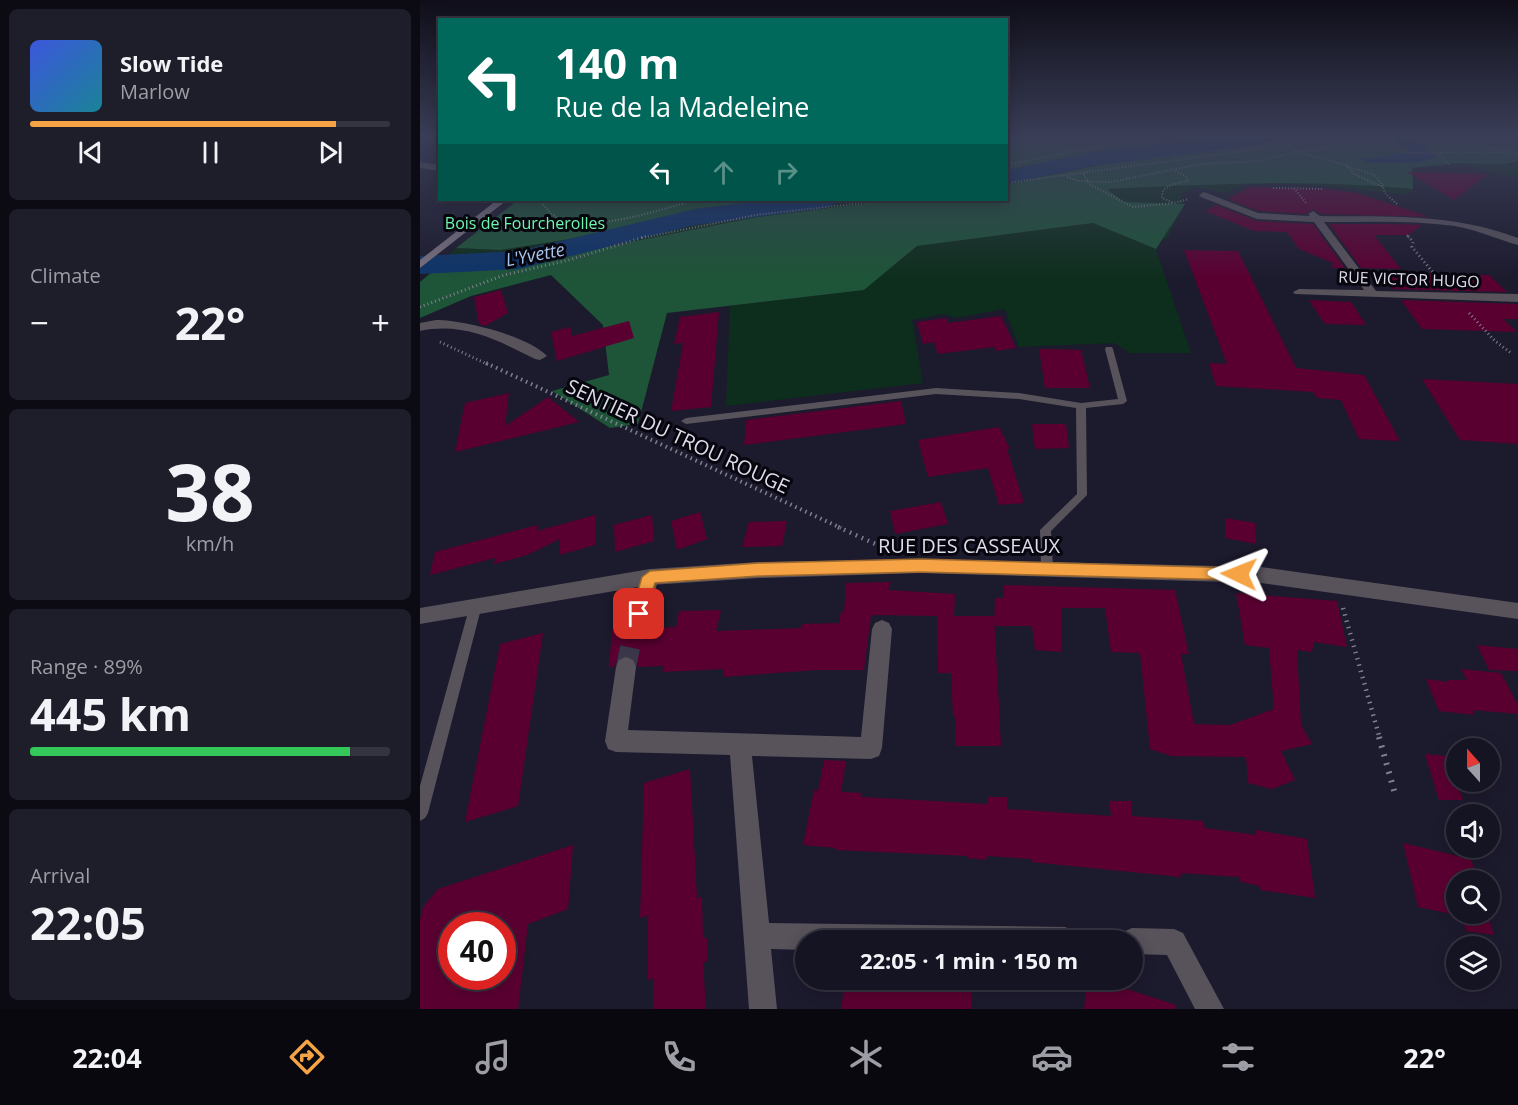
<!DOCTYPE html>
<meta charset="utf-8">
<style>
:root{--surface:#151422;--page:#1e1d2a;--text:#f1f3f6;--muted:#9d9ea5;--line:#343340;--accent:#f5a345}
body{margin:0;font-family:"Open Sans",sans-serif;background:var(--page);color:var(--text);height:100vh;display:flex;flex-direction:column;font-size:22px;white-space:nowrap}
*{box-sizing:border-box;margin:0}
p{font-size:20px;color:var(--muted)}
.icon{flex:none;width:33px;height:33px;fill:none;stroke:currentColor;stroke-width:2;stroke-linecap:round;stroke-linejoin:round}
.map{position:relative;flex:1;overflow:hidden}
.details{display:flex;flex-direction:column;gap:9px;padding:9px;background:#0c0b13;width:420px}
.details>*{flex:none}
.banner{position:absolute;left:18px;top:18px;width:570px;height:183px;border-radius:0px;box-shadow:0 3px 15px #0003,0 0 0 2px var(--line);background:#00695c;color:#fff;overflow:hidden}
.needle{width:39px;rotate:339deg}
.tools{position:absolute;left:1026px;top:738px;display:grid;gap:12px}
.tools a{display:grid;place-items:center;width:54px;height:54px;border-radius:50%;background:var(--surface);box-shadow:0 3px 15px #0003,0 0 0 2px var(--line);font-size:30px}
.speed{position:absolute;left:18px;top:912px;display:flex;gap:12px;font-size:30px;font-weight:700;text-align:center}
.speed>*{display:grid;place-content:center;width:78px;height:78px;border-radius:50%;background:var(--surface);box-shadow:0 3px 15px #0003,0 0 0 2px var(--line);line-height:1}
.speed .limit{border:9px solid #d22;background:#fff;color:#111}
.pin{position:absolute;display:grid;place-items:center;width:51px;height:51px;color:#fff;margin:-26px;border-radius:12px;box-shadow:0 3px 9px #0006}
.me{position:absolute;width:66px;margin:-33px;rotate:272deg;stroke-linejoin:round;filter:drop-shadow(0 0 4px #0008)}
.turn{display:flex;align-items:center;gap:21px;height:126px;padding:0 18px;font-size:27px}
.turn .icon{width:78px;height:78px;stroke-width:2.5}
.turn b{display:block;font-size:42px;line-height:51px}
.lanes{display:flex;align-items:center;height:57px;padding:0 18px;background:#0003;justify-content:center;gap:30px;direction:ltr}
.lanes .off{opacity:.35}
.big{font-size:45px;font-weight:700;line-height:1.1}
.details .tile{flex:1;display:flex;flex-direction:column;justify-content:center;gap:9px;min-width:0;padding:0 21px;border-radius:9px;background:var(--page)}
.details .dial{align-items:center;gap:0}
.dial b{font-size:78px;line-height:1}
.song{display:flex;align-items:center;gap:18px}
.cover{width:72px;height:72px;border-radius:9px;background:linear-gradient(135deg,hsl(230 70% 55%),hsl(190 70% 35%))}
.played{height:6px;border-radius:3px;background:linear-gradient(90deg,var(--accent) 85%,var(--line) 85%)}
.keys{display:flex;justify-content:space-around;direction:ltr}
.heat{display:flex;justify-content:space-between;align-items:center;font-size:33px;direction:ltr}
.charge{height:9px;border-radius:4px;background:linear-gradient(90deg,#34c759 89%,var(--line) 0)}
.trip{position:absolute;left:375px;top:930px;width:348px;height:60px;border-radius:30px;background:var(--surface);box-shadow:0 3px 15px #0003,0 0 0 2px var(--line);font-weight:700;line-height:60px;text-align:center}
.dock{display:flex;height:96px;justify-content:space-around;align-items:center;background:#08080e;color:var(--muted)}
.dock .icon{width:42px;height:42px}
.dock .on{color:var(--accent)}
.dock b{font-size:27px;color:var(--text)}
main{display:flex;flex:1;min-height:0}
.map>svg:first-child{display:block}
</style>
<main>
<section class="details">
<div class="tile">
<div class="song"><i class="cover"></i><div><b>Slow Tide</b><p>Marlow</p></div></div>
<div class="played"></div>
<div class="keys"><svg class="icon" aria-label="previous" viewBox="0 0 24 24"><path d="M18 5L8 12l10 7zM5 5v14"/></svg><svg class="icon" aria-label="pause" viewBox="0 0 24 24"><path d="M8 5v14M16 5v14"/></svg><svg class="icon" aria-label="next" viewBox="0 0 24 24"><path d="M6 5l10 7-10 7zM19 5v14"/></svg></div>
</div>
<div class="tile"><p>Climate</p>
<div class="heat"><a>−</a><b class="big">22°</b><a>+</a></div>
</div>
<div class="tile dial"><b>38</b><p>km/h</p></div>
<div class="tile"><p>Range · 89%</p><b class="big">445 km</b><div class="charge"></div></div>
<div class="tile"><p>Arrival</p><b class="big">22:05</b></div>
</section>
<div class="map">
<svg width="1098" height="1009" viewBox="0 0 1098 1009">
<rect width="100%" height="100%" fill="#1c1a2d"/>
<!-- green -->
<path fill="#0e2e1d" d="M818,138H1098V178L1036,164L992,168L993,189L987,195L917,187L839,182L822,185L806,193L775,187L760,195L765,204L746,240L686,189L265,247L246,315L183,325L131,275L51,296L0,318V282L36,248L80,250L176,235L269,213L365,200H586L587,170Z
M673,223L736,249L771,353H710L694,343L599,347L585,309L536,318L524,314L492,320L503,383L306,406L310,306L444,290L497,246Z"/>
<!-- forest -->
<path fill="#1e5438" d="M587,138H818L587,170Z
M871,138H1098V161L1084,164L1036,163L992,168L993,189C892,179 789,184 687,189L704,202L765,204L736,249L673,223L497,246L444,290L247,313L218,424L190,428L132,391L189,375L183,325L131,275L51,296L0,318V282L17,268L145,255L337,217L473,200H586L587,184L681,165Z
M98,200H365L269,213L176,235L80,250L36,248Z"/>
<!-- water -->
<path fill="#0e3469" d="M977,138C995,138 1004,146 1018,158L999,162L947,163L940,157L952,158L983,153L997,154L977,143Z"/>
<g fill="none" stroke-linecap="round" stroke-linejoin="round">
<!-- river -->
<path fill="#0e3469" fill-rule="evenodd" d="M783,138H848L845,143L837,145L672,166L586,184V170L672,152Z
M349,200H418L414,205L405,208L275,225L99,269L0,274V256L99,251L275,209Z"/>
</g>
<!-- building -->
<path fill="#5a0031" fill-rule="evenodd" d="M987,172L1068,174L1034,200Z
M829,187L906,189L937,193L1010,217L901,214L892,209L886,214L838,211L808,199Z
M796,205L837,221L893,224L925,268H912L913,263L879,249L867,232L834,231L785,211Z
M909,224H970L1002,225L988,235H954L981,269L941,268Z
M764,250L818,251L876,368L944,375L980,441L939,439L921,400L897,398L893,392L796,386L789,363L807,364Z
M962,274L1069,275L1087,292L973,289Z
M81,290L88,313L65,326L59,324L54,297Z
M889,300L931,302L946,325L905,324Z
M981,300L1098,304V319H1083L1097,332L1002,329Z
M299,312L291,407L251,411L263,343L254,344L260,317Z
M581,316L596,348L576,351L574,347L518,354L514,342L503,344L497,322L526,318L528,323Z
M209,321L214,338L137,361L131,332L150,327L152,336Z
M619,349L661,350L670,388H625Z
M1002,379L1098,384V444L1040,440Z
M89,393L85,426L128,397L159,422L35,452L45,403Z
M481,401L486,424L324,445L326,420Z
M612,424H646L649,448L615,449Z
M579,427L590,449H587L604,503L579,505L568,468L508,477L498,440Z
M521,502L528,524L475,534L470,511Z
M280,512L287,539L257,550L251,521Z
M175,515V545L139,555L140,539L107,555L74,564L75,558L10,575L15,552L117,525V531Z
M232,515L234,541L195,552L194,525Z
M805,518L835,523L836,544L805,538Z
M367,521L362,546L322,547L329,522Z
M471,582L468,590L535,594L534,616H574L581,746H535L536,718L533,716L531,673H518L517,616L451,615L444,670H397L303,677L304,669L242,672L244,666L218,667L215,659L207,655L198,658L194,667H189L192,630L202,629L206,637L215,640L223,636L227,628L256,627L259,611L301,610L296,631L381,628L382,624L419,623L421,612H424L426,583Z
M584,585L755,590L769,654H761L774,724L810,725L854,709L849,648L825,645L816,593L917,601L927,647L894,642L892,652L877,650L881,725L892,744L861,751L875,780L852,789L828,783L826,757L751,756L730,749L720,653L691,652L685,608H641L642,652L615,650L612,626H574L575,598H584Z
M123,633L98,806L45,822L80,644Z
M1057,645L1098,649V671L1069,670Z
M1041,669L1081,673L1098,705V714L1053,710L1054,715L1019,711L1006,679L1028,682V680H1047Z
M1005,754L1027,756L1043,800H1019Z
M404,760L426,761L421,792L442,793V797L567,804V797H587V809L691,816L689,801H711L712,816L783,821L785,828L836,835V830L887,839L895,898L841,890L839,886L819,881V877L761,873V877L611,862V859L567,856L566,860L548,858L547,856L416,850L415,848L383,845L394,790L398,791Z
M270,769L277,898L282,897L283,938H287V961L283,963L286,1009H233L234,978L228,980V915L220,918L224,783Z
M983,843L1051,859L1058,880H1036V914H1067L1074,935L1046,931L1041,916L998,907Z
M153,845L148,909L108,924L98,1009H0V919L3,907L18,889ZM32,926H82V976H32Z
M425,980H552L551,1009H421Z
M667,980H679L756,1005L755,1009H664Z"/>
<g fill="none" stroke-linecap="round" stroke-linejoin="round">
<!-- minor-tunnel -->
<path stroke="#393749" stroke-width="20" stroke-dasharray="20 10" stroke-linecap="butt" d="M206,667L214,629"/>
<!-- path-far4 -->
<path stroke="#807f8f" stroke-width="2" stroke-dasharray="1 2" stroke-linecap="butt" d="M965,138L980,150L990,153H1086
M1027,138L1098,155
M902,148L949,138
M876,152L902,148L904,144L900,138
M882,153L926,165L934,174L963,187L965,193L978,205
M1017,154L1030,165
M586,165L669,148L740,138
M927,166L955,175L963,186
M755,171L766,176L768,181L753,184L743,190L742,198L754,203L769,199
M664,174L669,184L713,207L754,203
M647,177L659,181L691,182L781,164L840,161L876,152V149L860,138
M586,183L809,153L892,138
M853,188L903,189
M874,188L886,203
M119,200C125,206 131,216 140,219C176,232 239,210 275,200
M987,235L989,238
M222,238L336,215L468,200"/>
<!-- path-far3 -->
<path stroke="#807f8f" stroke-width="3" stroke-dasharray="1 3" stroke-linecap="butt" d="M988,236L993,242L992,247L1020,281
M0,307L84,275L149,260L227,236
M1049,313L1075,341L1091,353
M20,342L69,365"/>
<!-- path-far2 -->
<path stroke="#807f8f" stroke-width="4" stroke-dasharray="1.5 4" stroke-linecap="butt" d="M66,363L421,528"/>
<!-- path-far1 -->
<path stroke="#807f8f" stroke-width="4.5" stroke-dasharray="1.5 5" stroke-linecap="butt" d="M418,527L462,547
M923,608L960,739"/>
<!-- path -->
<path stroke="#807f8f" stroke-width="6" stroke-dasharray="2 7" stroke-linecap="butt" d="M959,737L975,794"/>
<!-- service -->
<path fill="#58525b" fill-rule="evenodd" d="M686,347H692L693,349L707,401L703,404L666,408L667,495L631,531L633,567L631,570L627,572L623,570L621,567L620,530L657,494L656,408L599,399L516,394L266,424L261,421L266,418L516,388L599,393L661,403L698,399L685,349Z
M56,600L60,601L62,605L8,813L5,818L0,821V786L50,605L52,601Z"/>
<!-- minor -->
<path fill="#58525b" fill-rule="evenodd" d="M0,162L20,165V171L0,168Z
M784,192L838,213L890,216L888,214L893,211L900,216C968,217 1033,213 1098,238V245C1077,239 1057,230 1035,226C992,220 948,222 904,222L956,291L1098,294V302L875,294L873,292L879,289L944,290L894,222L837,219L781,197L779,195Z
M16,320C44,320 108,336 127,356L120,360L115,359C77,340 44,322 0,331V323Z
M230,569L236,572L239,577L224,629L221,635L214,638L207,635L204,629L221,577L224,572Z
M462,620L469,623L472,629L462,748L459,756L451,759L332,756L349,923L645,927L654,931L658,940H386V950L351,949L357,1009H329L310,755L196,752L188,749L185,741L196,667L199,660L206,657L213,660L216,667L208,730L441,737L452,629L455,623Z
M712,928L754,929L763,933L804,1009H775L747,955L712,954V940H699L703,932Z"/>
<!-- tertiary -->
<path fill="#58525b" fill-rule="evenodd" d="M500,559L841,567L1098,603V619L841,583L500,573L339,578L230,585L0,624V608L230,569L339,562Z"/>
<!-- secondary -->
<path fill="#79707f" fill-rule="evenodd" d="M77,200H87L0,268V260Z"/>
</g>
<!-- sky -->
<linearGradient id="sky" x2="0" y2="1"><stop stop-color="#0f0e19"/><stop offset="0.49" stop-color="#3a3e57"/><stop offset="1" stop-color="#3a3e57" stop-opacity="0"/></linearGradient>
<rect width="1098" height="279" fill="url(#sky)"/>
<!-- route -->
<path fill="#f5a345" stroke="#9f6a2d" stroke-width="1.5" d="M500,559L819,568L826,574L819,580L500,572L339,576L235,583L224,618L219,620L213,618L211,614L222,577L230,571L339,563Z"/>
<g text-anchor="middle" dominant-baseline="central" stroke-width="6" stroke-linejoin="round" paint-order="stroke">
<!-- far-park labels -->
<g font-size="16" fill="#6ff5ad" stroke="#07060e">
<text x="105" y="223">Bois de Fourcherolles</text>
</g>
<!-- far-street labels -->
<g font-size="16" fill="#ddddea" stroke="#07060e">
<text transform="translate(989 279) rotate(2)">RUE VICTOR HUGO</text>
</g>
<!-- far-water labels -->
<g font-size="18" font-style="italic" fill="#aac5ec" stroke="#07060e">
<text transform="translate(115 254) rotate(-11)">L'Yvette</text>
</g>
<!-- street labels -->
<g font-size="20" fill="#ddddea" stroke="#07060e">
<text transform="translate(258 436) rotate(25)">SENTIER DU TROU ROUGE</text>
<text x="549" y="545">RUE DES CASSEAUX</text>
</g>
</g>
</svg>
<div class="tools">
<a><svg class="needle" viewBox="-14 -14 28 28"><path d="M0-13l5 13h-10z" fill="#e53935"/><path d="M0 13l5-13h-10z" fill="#9d9ea5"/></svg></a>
<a><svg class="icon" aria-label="sound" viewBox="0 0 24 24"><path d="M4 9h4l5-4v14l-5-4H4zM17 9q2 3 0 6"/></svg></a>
<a><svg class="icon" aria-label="search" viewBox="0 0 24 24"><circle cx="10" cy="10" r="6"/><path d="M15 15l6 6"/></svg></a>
<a><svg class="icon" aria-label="layers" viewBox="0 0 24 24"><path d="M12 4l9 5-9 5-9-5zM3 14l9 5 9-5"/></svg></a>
</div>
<div class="speed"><div class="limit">40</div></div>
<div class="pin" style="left:219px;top:614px;background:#d93025"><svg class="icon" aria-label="arrive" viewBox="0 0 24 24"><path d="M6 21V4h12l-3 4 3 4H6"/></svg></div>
<svg class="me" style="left:819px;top:574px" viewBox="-20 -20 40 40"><path d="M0-17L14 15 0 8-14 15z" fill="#f5a345" stroke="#fff" stroke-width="4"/></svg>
<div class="trip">22:05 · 1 min · 150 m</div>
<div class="banner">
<div class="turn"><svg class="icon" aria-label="left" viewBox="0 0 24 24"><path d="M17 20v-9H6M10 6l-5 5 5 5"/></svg><div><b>140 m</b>Rue de la Madeleine</div></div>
<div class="lanes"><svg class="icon" aria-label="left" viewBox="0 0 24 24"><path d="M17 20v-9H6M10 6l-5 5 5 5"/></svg><svg class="icon off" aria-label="ahead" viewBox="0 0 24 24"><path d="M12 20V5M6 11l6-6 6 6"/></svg><svg class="icon off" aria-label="right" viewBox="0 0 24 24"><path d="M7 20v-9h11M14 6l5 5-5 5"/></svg></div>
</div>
</div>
</main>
<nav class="dock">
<b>22:04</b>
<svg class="icon on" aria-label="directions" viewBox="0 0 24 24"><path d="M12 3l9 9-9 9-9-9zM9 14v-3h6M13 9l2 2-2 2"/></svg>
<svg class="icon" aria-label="music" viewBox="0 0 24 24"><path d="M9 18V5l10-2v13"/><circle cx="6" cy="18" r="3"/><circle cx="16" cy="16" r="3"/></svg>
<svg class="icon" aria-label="phone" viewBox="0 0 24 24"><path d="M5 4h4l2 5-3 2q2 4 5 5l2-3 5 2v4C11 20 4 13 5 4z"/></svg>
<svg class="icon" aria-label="climate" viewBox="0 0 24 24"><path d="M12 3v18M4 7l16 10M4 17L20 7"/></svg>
<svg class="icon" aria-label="car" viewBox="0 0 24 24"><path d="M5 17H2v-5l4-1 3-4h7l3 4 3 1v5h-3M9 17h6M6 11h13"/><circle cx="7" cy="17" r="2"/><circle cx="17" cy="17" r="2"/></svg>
<svg class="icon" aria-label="filters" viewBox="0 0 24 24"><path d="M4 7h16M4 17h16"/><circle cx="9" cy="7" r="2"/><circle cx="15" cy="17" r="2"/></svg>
<b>22°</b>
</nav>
